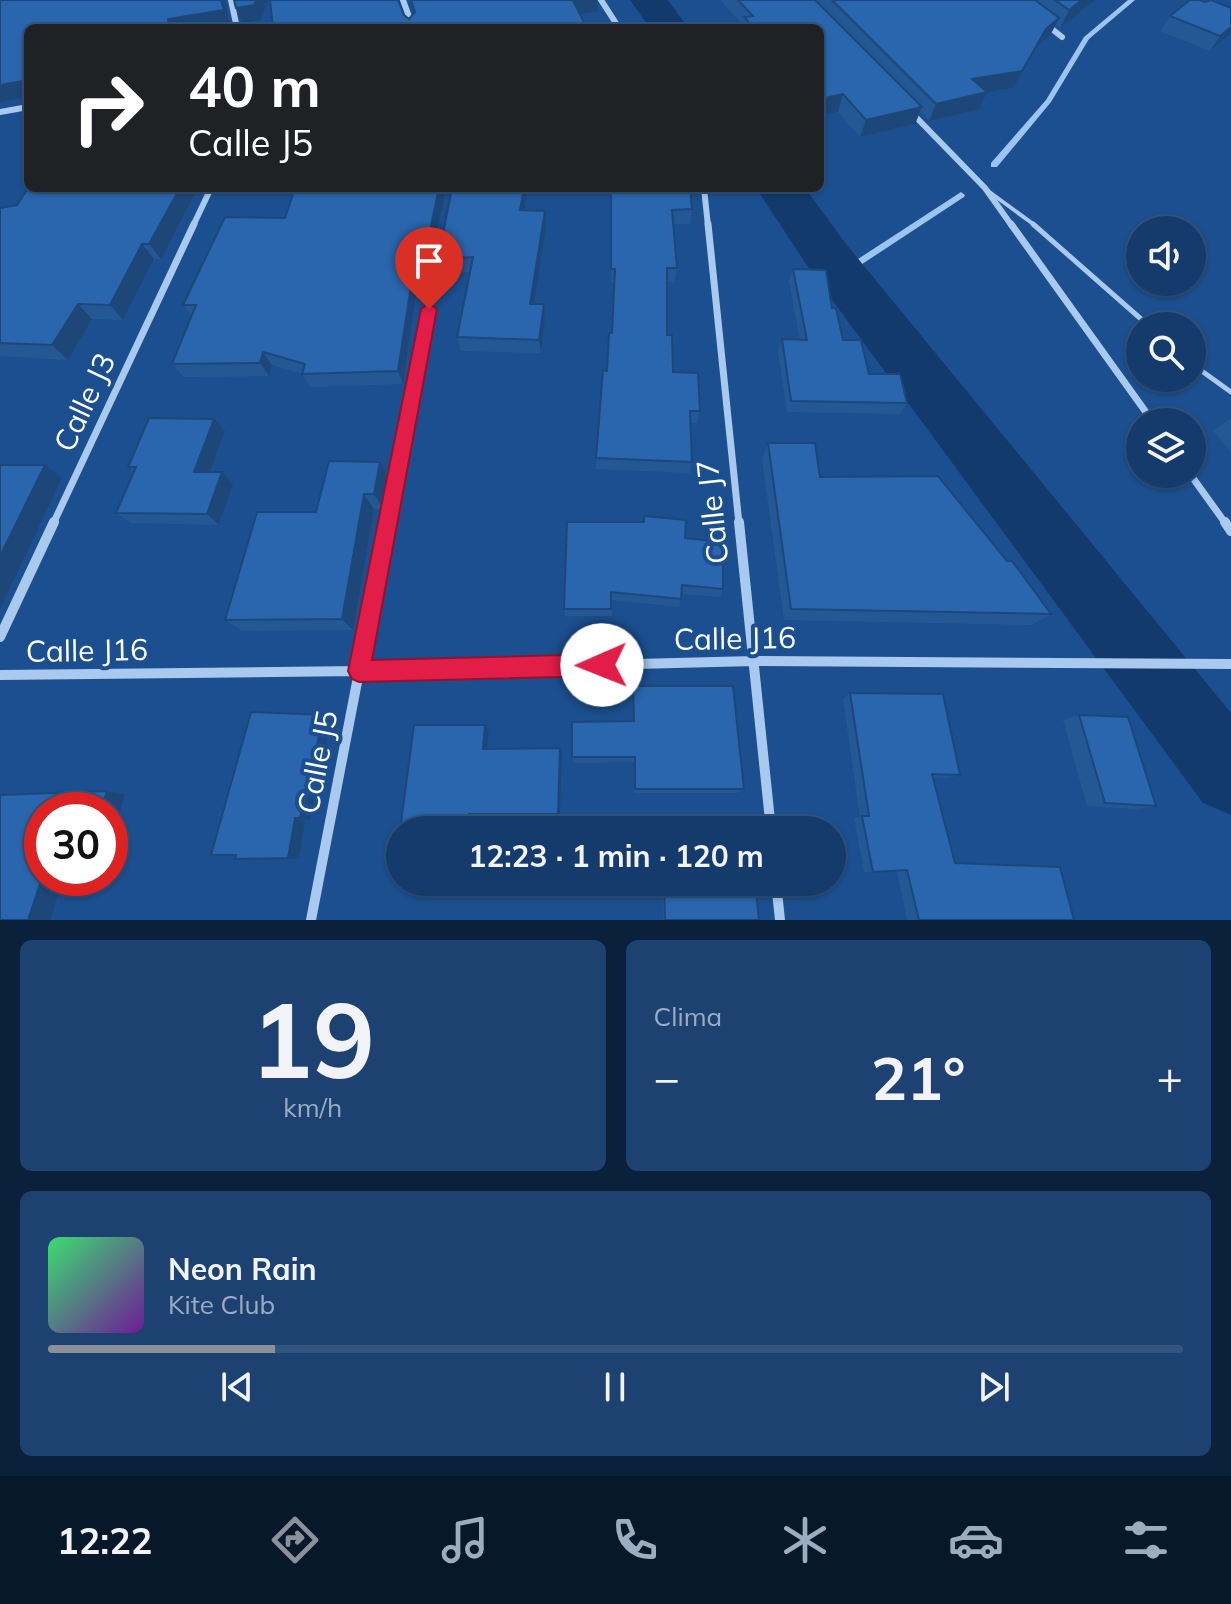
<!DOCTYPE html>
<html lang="es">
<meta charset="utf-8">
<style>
:root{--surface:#143b6b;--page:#1d4271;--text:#f1f3f6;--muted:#9dadc1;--line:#33557e;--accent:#8c9099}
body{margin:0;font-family:Mulish,sans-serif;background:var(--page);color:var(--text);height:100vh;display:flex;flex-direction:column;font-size:30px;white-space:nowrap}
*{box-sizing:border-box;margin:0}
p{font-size:26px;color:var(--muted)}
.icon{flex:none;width:44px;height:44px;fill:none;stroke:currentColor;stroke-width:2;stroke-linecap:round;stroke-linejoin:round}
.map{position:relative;height:920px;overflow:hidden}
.details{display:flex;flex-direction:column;gap:20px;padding:20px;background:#0b203b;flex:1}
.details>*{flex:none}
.top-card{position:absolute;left:24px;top:24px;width:800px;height:168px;border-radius:12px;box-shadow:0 2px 6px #0004,0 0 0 2px var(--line);background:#202124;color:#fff;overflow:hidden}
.fabs{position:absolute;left:1126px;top:216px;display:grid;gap:16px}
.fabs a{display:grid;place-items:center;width:80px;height:80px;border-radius:50%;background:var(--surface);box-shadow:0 2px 6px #0004,0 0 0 2px var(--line);font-size:40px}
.speed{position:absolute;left:24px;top:792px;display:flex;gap:16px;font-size:40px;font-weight:700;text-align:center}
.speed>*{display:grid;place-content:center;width:104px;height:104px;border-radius:50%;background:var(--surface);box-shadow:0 2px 6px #0004,0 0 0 2px var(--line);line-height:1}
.speed .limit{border:12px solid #d22;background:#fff;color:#111}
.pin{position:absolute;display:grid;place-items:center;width:68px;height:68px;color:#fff;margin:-82px -34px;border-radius:50% 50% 50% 0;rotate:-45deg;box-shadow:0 0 8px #0007}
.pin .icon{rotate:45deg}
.me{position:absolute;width:88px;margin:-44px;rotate:269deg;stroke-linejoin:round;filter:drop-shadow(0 0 6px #0008)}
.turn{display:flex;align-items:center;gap:28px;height:168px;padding:0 32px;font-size:36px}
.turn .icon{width:104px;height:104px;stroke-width:2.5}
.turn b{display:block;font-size:56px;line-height:68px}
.big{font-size:60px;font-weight:700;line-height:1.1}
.details .widget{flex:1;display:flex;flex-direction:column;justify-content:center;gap:12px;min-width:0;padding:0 28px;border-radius:12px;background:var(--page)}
.details .dial{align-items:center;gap:0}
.dial b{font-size:104px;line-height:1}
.song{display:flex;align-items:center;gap:24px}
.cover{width:96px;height:96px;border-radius:12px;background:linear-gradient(135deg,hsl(140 70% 55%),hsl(280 70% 35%))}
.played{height:8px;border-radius:4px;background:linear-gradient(90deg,var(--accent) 20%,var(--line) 20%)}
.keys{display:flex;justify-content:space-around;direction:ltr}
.heat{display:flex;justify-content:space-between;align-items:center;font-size:44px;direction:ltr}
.details .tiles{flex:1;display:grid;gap:20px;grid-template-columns:1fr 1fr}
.widget:last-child{grid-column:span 2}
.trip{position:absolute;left:386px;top:816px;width:460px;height:80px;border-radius:40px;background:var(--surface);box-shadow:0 2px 6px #0004,0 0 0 2px var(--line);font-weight:700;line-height:80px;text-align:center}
.tab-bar{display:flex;height:128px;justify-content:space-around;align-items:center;background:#08182b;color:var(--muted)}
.tab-bar .icon{width:56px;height:56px}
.tab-bar .selected{color:var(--accent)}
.tab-bar b{font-size:36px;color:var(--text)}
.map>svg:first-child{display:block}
</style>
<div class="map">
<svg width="1231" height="920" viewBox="0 0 1231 920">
<rect width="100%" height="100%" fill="#1b4f8f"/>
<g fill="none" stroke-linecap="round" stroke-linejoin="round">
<!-- stream -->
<path fill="#9cc4f0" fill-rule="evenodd" d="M1128,0H1135L1089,39L1051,102L997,167H991V163L1046,100L1084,37Z
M961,192L965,195L964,197L844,276H838V272Z"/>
<!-- river -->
<path fill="#123a6d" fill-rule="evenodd" d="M630,0H668L688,28H650Z
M756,188H805L846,244L1231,713V815L1203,803L810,270Z"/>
<!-- service-far1 -->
<path stroke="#a9c9ee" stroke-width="4" d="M988,191L1036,226"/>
<!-- service -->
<path stroke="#a9c9ee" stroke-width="5" d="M1033,224L1149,326
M1192,364L1231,392"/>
<!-- minor-far2 -->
<path stroke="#a9c9ee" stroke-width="6" d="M231,0L237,28
M403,0L413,28
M601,0L619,28
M1047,25L1062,37
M0,112L28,107
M912,113L985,188L1012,226
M704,188L708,226
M193,226L211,188"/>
<!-- minor-far1 -->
<path stroke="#a9c9ee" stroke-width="7" d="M708,224L739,524
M1011,224L1153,422
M1190,474L1226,524
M53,524L194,224
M387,524L440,252"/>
<!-- minor -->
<path stroke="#a9c9ee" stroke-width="10" d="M739,522L771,830
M1225,522L1231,531
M0,637L54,522
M0,675L359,671L754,661L1231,664
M776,882L780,920
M311,920L388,522"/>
</g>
<!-- wall -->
<path fill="#245895" d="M720,0H1095L1060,28L1056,25L1050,35L1037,46L1013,88L987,92L979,110L929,121L920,112L915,124L860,137L838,112L820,115V28H743V25Z
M1231,8V33L1210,51L1160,31L1170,16Z
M198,188L161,259H154L123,320L92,319L68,360L0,356V208L17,205L40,190Z
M446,188L429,273L419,274L403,384L310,387L302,374L272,365L269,376L184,377L172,364L192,316L183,305L285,218Z
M611,188L692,209L690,224H673L677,268L675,282H667V335L673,372L700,411L697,423H691L692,462L690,473L596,469V458L612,333L615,283H611Z
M524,211H545L546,226L534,304H544L545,318L541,353L461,351L457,337L470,272L442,273L438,259Z
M793,269L832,308L843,340L869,374L907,403L900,414L787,412L778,352L782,339L800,340L789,281Z
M1231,418V451L1213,431Z
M225,431L210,472L233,484L219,525L131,523L116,513L134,472L128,467Z
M768,443L820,477L1051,614L1032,625L784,620L762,459Z
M389,478L383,509H374L353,630L242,631L225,620L316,512Z
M685,538L723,589L720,597L682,594L679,607L612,600V616H565L564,609Z
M633,686L744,789L737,793H634V762L574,763L572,757L633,721Z
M850,693L960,775L948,778H933L955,863L1074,920H907L897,871L864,872L854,818L860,817L843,699Z
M1079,715L1156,806L1137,809L1087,806L1063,720Z
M489,730L488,749L562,753L560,816H474L473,830H400Z
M662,882H755L759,920H663Z"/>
<!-- shaded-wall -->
<path fill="#1d4779" d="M221,0H225L230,25L212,28H169L168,19Z
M256,0H269L260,20L242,23L236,8Z
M577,0H597V11L574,15L573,1Z
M1082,0H1095L1060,28L1069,10Z
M1059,18L1050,35L1037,46L1013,88L987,92L979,110L929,121L936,104Z
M1231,27V33L1210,51L1220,36Z
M28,80V97L0,102V85Z
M843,94L838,112L820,115V99Z
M922,107L915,124L860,137L866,120Z
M180,188H198L161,259L149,244Z
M439,188H446L429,273L424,259Z
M524,188H528L522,225L520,210Z
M545,211L546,226L532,318L530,304Z
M142,244L154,259L123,320L110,305Z
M415,260L419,274L403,384L398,371Z
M78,304L92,319L68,360L52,345Z
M544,304L545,318L541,353L539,340Z
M263,352L272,365L269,376L260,363Z
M214,419L225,431L206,483L194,472Z
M380,462L389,478L383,509L374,494Z
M45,465L62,478L0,609V556Z
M222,472L233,484L219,525L207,514Z
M364,494L374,509L353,630L342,619Z
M324,715L332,720L310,820L300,818Z
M485,725L489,730L487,753L483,749Z
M560,748L562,753L560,816L558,814Z
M107,791L125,794L110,844V810H101Z
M469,814L474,816L473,830H468Z
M295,818L305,820L299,859L288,858Z
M42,878H64L50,920H28Z"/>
<!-- building -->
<path fill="#2a66ad" stroke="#1d4779" stroke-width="2" d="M0,0H221L224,10L168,19L169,28H28V80L0,85Z
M234,0H256L254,5L236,8Z
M270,0H398L404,15L409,19L415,12L411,0H577L573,1L587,28H273Z
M738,0H815L922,107L866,120L843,94L820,99V28H754L744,17L753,16Z
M832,0H1035L1059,18L1046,29L1022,71L972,79L987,92L936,104Z
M1055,0H1082L1069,10Z
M1190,0H1199L1205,2L1211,0L1231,8V27L1220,36L1170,16Z
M42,188H180L149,244H142L110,305L78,304L52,345L0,343V208L17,205L27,190H40Z
M295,188H439L424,259L415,260L398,371L302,374L305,364L263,352L260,363L172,364L196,305H183L225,217L285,218Z
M452,188H524L520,210L545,211L530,304H544L539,340L457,337L473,257L438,259Z
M611,188H690L692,209L672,210L677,268H667V335H672L673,372L698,373L700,411H690L692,462L596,458L603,370L607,371L609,333H612L615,269H611Z
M793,269L826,270L832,308H836L843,340H861L869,374H900L907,403L791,401L782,339L807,340Z
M149,418L214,419L194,472H222L207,514L116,513L136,467H128Z
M768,443H815L820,477L938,476L1007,561H1012L1051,614L791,609Z
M329,461L380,462L374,494H364L342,619L225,620L257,512H316Z
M0,465H45L0,556Z
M644,516L686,520L685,538L723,542V589L682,585L681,599L611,592V609H564L567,522H644Z
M633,686H733L744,789H635V757H572V722L634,721Z
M850,693L943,694L960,775L932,774L955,863L1060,867L1074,920H919L907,870L873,872L862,816H869Z
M251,712L324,715L300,818H295L288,858L235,859L236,855H211Z
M1079,715L1128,717L1156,806L1105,803Z
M414,725H485L483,749L560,748L558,814H469L468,830H400Z
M107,791L101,810H42V878L28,920H0V795Z
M400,830V856H397Z
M664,882H755L759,920H665Z"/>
<!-- route -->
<path fill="#e11d48" stroke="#92132f" stroke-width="2" d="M429,303L437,309L372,660L602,654L610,657L613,665L610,673L602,676L359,682L352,679L348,671L421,309Z"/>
<g text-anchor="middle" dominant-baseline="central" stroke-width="8" stroke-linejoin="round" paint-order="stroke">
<!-- street labels -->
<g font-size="30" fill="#fff" stroke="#1b4f8f">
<text transform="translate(84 402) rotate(-65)">Calle J3</text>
<text transform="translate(712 512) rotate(-96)">Calle J7</text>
<text transform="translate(735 638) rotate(-1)">Calle J16</text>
<text transform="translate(87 650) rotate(-1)">Calle J16</text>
<text transform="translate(317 762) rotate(-79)">Calle J5</text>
</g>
</g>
</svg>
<div class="fabs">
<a><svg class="icon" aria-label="sound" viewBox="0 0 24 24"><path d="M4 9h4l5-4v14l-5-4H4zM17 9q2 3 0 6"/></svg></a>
<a><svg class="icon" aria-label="search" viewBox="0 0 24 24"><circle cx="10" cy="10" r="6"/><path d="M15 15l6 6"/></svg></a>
<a><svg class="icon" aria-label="layers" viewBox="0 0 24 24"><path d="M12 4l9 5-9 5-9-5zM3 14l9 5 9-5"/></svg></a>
</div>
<div class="speed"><div class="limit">30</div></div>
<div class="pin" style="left:429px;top:309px;background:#d93025"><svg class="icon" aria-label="arrive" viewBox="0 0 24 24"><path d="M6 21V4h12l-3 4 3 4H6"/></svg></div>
<svg class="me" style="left:602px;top:665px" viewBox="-20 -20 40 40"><circle r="19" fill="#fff"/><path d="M0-13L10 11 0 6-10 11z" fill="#e11d48"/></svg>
<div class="trip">12:23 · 1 min · 120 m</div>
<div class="top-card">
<div class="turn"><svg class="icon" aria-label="right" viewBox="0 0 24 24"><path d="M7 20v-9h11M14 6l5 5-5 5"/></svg><div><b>40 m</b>Calle J5</div></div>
</div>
</div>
<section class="details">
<div class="tiles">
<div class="widget dial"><b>19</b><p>km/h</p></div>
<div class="widget"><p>Clima</p>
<div class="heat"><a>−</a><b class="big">21°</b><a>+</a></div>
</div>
<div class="widget">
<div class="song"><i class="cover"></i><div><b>Neon Rain</b><p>Kite Club</p></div></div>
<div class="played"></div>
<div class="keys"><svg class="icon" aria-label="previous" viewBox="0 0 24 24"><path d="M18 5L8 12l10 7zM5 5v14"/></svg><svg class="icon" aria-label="pause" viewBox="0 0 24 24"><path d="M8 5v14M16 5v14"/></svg><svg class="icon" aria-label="next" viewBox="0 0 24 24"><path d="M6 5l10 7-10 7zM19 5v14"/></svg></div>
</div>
</div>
</section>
<nav class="tab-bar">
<b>12:22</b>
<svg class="icon selected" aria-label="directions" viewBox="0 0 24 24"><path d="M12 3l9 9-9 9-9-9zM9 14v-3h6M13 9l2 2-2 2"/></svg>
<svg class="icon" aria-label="music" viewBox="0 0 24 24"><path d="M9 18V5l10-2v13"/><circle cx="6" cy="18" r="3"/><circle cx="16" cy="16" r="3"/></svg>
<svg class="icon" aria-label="phone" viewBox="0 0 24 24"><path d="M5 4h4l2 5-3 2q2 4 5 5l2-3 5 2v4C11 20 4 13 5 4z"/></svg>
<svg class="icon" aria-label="climate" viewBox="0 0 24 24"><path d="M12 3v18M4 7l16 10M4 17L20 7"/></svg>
<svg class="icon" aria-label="car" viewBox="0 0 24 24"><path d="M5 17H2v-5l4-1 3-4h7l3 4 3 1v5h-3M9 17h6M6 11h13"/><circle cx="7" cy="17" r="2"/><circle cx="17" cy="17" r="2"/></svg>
<svg class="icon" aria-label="filters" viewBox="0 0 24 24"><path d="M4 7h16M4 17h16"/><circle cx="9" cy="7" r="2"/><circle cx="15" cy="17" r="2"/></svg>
</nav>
